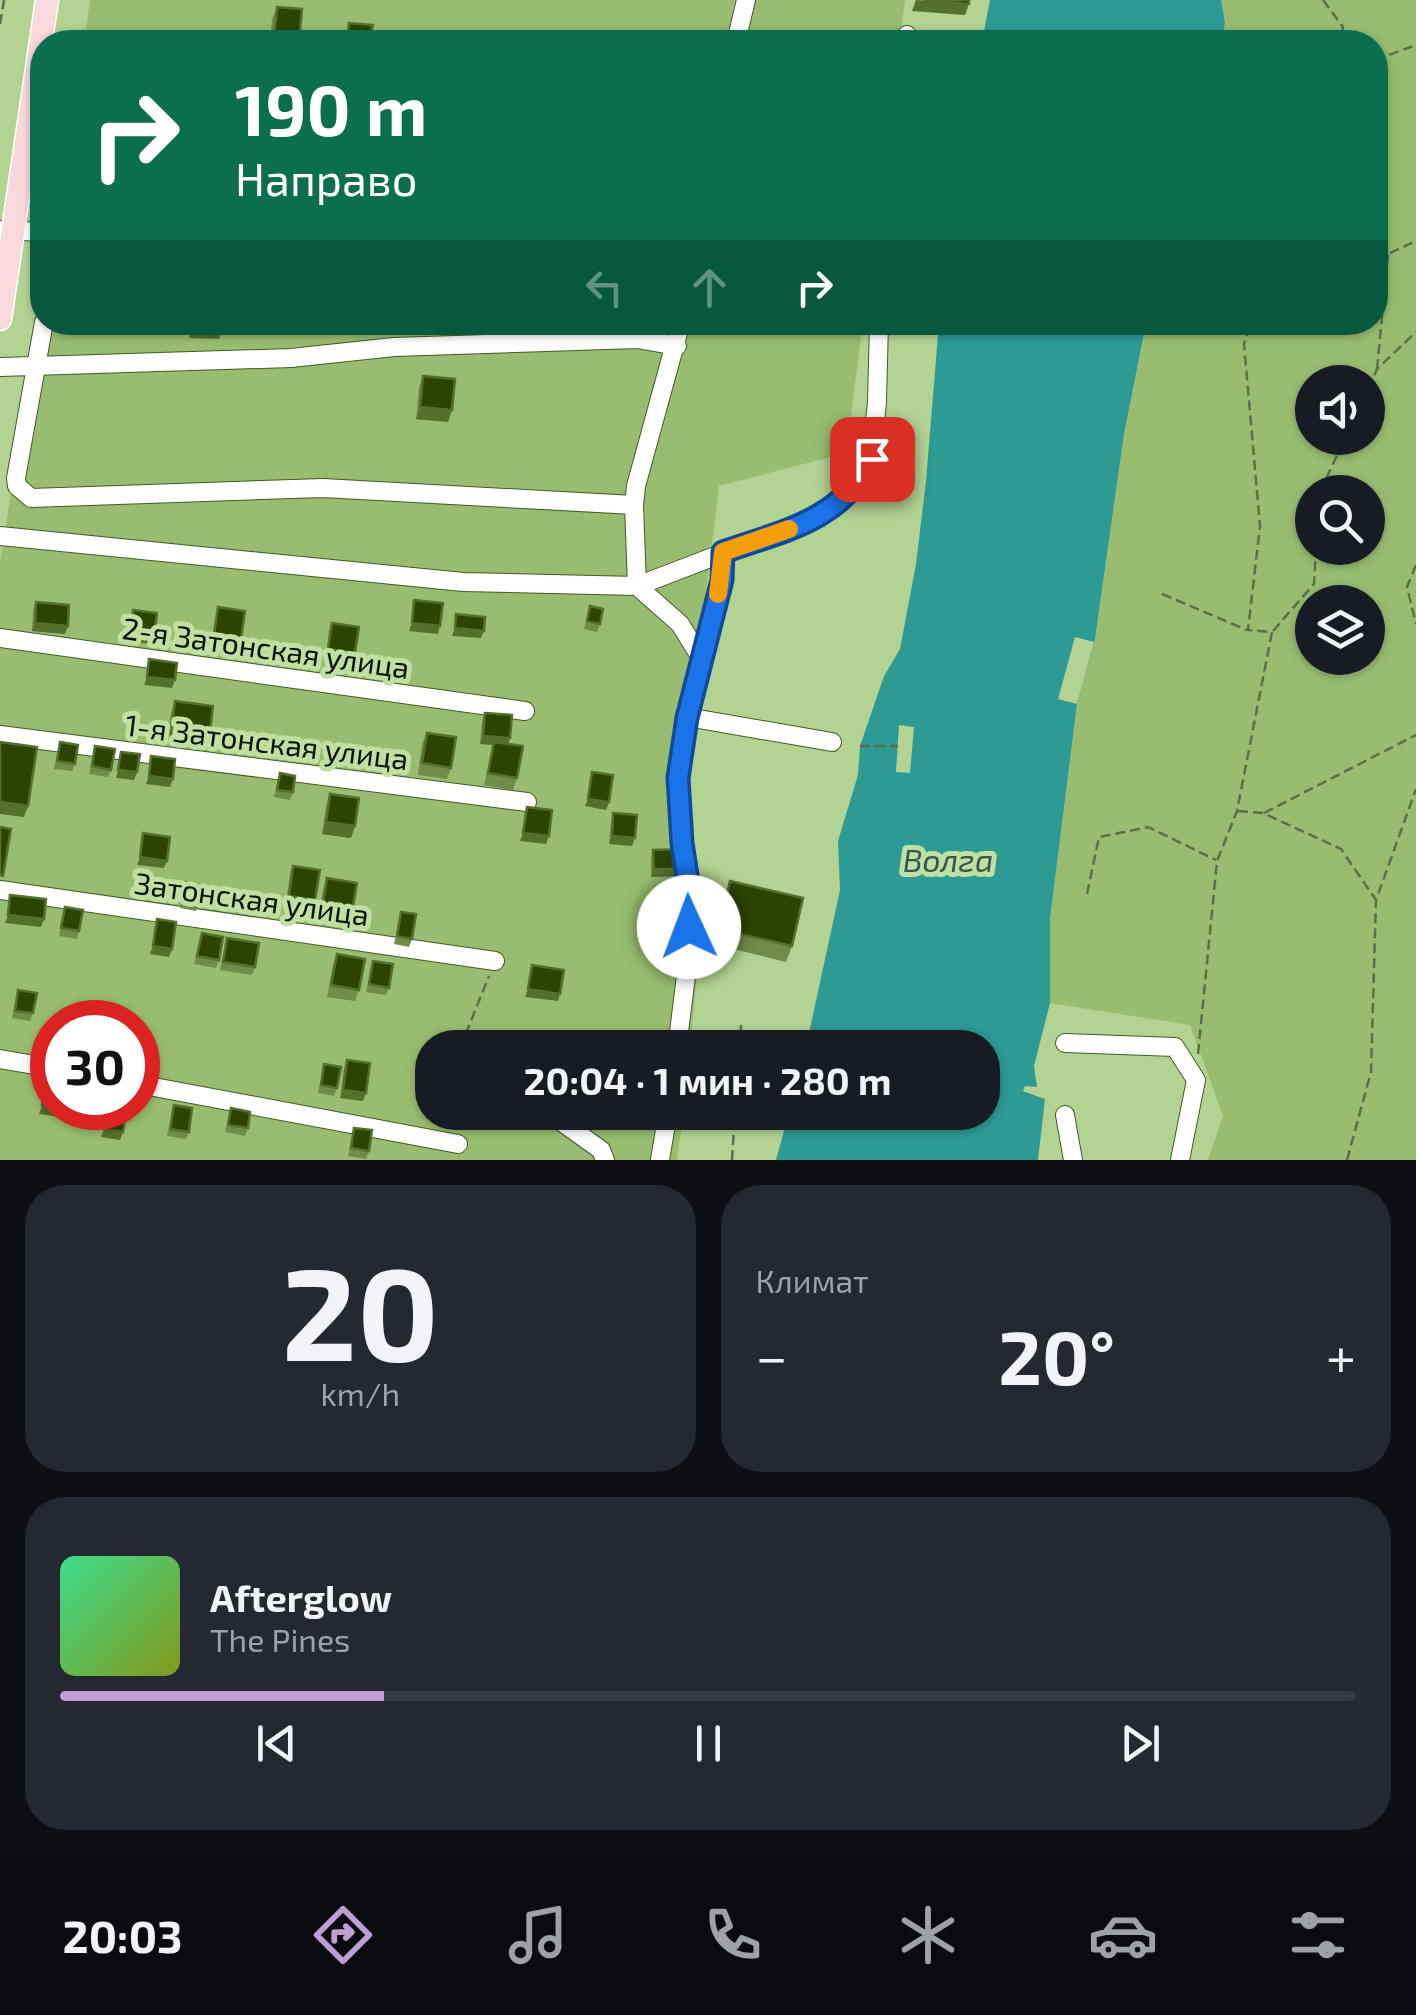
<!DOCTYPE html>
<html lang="ru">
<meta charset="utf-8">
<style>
:root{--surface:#171b24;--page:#242831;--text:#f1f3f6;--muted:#9ea1a6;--line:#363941;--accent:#be9ed4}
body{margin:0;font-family:"Exo 2",sans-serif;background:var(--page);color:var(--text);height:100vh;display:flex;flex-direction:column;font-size:38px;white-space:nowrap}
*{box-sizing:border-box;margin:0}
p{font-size:32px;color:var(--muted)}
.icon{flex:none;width:55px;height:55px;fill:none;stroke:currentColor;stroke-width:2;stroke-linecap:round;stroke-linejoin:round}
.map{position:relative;height:1160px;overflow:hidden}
.side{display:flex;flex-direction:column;gap:25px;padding:25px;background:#0d0f14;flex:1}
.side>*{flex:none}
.banner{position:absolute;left:30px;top:30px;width:1358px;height:305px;border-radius:40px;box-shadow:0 2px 8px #0004;background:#0b6e4f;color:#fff;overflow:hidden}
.fabs{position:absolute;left:1295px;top:365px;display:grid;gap:20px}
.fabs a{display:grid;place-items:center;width:90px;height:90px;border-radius:50%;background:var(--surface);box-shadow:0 2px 8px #0004;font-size:50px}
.speed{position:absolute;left:30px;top:1000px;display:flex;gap:20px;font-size:50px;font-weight:700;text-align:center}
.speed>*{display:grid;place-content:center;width:130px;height:130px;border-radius:50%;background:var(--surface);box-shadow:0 2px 8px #0004;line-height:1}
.speed .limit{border:15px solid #d22;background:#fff;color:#111}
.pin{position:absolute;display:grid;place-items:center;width:85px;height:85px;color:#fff;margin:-42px;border-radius:20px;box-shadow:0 5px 15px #0006}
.me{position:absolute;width:110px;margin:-55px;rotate:358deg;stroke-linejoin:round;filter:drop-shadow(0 0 8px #0008)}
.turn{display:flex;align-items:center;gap:35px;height:210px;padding:0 40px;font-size:45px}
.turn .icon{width:130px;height:130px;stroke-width:2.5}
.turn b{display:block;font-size:70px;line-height:85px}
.lanes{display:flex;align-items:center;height:95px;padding:0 40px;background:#0003;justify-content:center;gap:50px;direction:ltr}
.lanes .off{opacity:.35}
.big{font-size:75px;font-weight:700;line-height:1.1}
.side .card{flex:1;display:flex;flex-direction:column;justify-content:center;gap:15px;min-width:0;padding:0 35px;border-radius:40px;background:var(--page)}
.side .dial{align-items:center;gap:0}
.dial b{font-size:130px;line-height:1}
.song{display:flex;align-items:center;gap:30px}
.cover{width:120px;height:120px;border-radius:15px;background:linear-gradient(135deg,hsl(150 70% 55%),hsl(70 70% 35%))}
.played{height:10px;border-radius:5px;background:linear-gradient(90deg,var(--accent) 25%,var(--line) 25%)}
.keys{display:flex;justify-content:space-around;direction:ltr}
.heat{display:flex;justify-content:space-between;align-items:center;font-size:55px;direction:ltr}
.side .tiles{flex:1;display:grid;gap:25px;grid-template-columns:1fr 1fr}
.card:last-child{grid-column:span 2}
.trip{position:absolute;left:415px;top:1030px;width:585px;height:100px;border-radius:40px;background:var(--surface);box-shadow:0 2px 8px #0004;font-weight:700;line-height:100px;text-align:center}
.tabs{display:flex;height:160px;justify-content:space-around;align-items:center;background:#090b0e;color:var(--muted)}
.tabs .icon{width:70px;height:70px}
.tabs .on{color:var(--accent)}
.tabs b{font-size:45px;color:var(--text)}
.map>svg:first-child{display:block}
</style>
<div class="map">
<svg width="1416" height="1160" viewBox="0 0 1416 1160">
<rect width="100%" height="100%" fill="#b3d393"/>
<!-- green -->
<path fill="#98bd70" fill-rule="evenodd" d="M90,0H905L900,42H84Z
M1221,0H1416V1160H1208L1223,1116L1190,1025L1050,1003V919L1077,704L1095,639L1124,434L1146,323L1375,322V42H1222L1225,22ZM1312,382H1368V438H1312ZM1312,492H1368V548H1312ZM1312,602H1368V658H1312Z
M42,297V322L863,323L846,453L719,486L680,808L705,893L690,1047L432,1048V1112L684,1113L677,1160H0V562ZM52,1022H138V1108H52Z"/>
<!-- water -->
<path fill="#2e9a94" d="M990,0H1221L1225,22L1222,42H982Z
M939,323H1146L1124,434L1095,639L1077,704L1050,919V1003L1034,1066L1037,1087L1025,1086L1023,1091L1045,1099L1038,1160H776L789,1113L982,1112V1048L806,1047L840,890L838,841L858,775L860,746L884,676L900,649L916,564L926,481Z"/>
<!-- pier -->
<path fill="#b3d393" d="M1075,637L1094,642L1077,704L1058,699Z
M899,725L914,727L910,773L896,772Z"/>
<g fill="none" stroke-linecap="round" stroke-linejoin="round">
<!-- minor casing -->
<g stroke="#415c21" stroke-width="20">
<path id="minor" d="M736,42L746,0
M906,42L907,35
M0,230L42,232
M44,322L16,478L17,486L31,498L323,488L634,505
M681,322L636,486L634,505L637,586L820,516L851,493L871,459L877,402L879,322
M0,367L291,358L394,347L637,339L677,346
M0,536L463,582L637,586L680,624L701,658
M0,638L525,711
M687,717L832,742
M0,735L527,802
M0,890L495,961
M1065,1043L1175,1047L1196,1080L1180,1160
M677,1048L688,960L691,895L681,843L678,777L687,717L721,580L723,552
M0,1059L52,1068
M138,1084L458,1144
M548,1112L601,1150L605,1160
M1065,1115L1073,1160
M660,1160L668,1112"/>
</g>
<!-- major casing -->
<g stroke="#fff" stroke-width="25">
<path id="major" d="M0,319L47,0"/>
</g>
<!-- path -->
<path stroke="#5b7048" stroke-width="2.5" stroke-dasharray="10 5" stroke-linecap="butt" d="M1323,0L1343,27L1340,42
M0,24L4,0
M1375,60L1416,45
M1375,253L1388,254L1416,241
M1377,369L1388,254
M1368,389L1377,369L1416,332
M1320,492L1345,438
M1416,565L1407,587L1416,624
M1162,594L1247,630
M1273,631L1314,584L1316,548
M860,746H898
M1238,811L1263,813L1341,849L1376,900
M1264,813L1416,735
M1087,894L1099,837L1148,827L1216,860
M460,1048L489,976
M740,1048L741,1025
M1198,1054L1217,861L1237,811L1272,632L1248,630L1260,526L1244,344L1251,322
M732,1160L735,1112
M1347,1160L1371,1072L1376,900L1416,789"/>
<!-- minor -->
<use href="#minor" stroke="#fff" stroke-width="18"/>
<!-- major -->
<use href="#major" stroke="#fad9dd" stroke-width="22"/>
</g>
<!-- wall -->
<path fill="#6f8c4a" d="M277,7L302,9L299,42H270L272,19Z
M423,376L448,422L416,419L419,388Z
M36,602L65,634L32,631L33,610Z
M590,606L600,624L597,632L584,629Z
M218,607L241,639L238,647L211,643L216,614Z
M332,623L355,653L352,661L326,657L329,631Z
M175,701L205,744L167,739L171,713Z
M485,713L508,744L517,778L513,790L484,785L493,745L480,744L482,721Z
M427,733L451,768L447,779L418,775L422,744Z
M60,742L75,764L72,771L54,769Z
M95,746L111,770L108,777L89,774Z
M280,773L293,792L290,800L274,797Z
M330,794L355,826L351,838L322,834L326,806Z
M613,813L632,846L609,844L611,821Z
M653,850L681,876L651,877V858Z
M293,866L315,900L312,908L286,903L290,874Z
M327,878L352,912L348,924L318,919L323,890Z
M730,881L792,946L786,962L713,944L725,896Z
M186,882L199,903L196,911L180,908Z
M65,907L79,931L77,939L59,936Z
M659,908L684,938L681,946L654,944L656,916Z
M401,912L412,939L409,947L394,944Z
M202,933L219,960L216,968L194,964Z
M227,938L255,967L252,975L220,970Z
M337,954L359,990L355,1001L327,997L333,965Z
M373,961L389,988L386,995L366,992Z
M18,990L33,1013L30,1021L12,1018Z
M347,1060L363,1101L340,1098L344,1068Z
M324,1064L337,1088L334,1096L318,1093Z
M174,1105L189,1132L186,1139L167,1136Z
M231,1108L248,1128L245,1136L225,1132Z
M354,1128L369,1151L366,1159L348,1156Z"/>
<!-- shaded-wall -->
<path fill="#54702d" d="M916,0L969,4L965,15L912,11Z
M274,39L299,41V42H273Z
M192,331L222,332L219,339L189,338Z
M420,407L452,410L448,422L416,419Z
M35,623L68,626L65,634L32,631Z
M412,623L440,626L438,634L409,631Z
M455,628L484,631L481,638L452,636Z
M131,633L154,636L151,644L128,641Z
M147,677L175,680L172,688L144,685Z
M172,727L210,732L205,744L167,739Z
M483,736L510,738L508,746L480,744Z
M118,770L137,772L134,780L116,778Z
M149,776L173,779L170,787L146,784Z
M588,799L609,802L606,810L585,806Z
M0,802L28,806L24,817L0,814Z
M326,822L355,826L351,838L322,834Z
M523,833L549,836L546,844L520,841Z
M612,836L635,838L632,846L609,844Z
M140,857L167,861L164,868L137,865Z
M654,869H684L681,876L651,877Z
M8,915L44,919L41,927L5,923Z
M657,936L684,938L681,946L654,944Z
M153,946L172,949L169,957L150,954Z
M528,989L560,994L558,1001L525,997Z
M343,1090L366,1093L363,1101L340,1098Z
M42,1106L69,1110L66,1118L39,1114Z
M104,1129L123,1132L120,1140L101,1137Z"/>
<!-- building -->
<path fill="#2b4501" stroke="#54702d" stroke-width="2.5" d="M923,0H969V4Z
M277,7L302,9L299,41L274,39Z
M349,23L373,25L368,42H347Z
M192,322H223L222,332L192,331Z
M423,376L455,379L452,410L420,407Z
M414,600L443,603L440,626L412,623Z
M36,602L69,605L68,626L35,623Z
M590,606L603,609L600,624L587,621Z
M218,607L245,611L241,639L214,635Z
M133,610L157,613L154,636L131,633Z
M456,614L485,617L484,631L455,628Z
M332,623L359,627L355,653L328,649Z
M149,659L177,663L175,680L147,677Z
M175,701L213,706L210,732L172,727Z
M485,713L512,715L510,738L483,736Z
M427,733L456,737L451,768L422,763Z
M0,742L37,747L28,806L0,802Z
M60,742L78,745L75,764L57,761Z
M494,742L523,746L517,778L488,773Z
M95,746L115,749L111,770L92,766Z
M121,752L140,754L137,772L118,770Z
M151,756L175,759L173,779L149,776Z
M592,772L613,775L609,802L588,799Z
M280,773L295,776L293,792L277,790Z
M330,794L359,798L355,826L326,822Z
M527,807L552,810L549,836L523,833Z
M613,813L637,815L635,838L612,836Z
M0,827L11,829L3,876L0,875Z
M143,833L170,837L167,861L140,857Z
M683,849L684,869H654L653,850Z
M293,866L320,870L315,900L289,896Z
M327,878L357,883L352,912L322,908Z
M730,881L803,898L792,946L719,929Z
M186,882L202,885L199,903L183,901Z
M10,895L46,899L44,919L8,915Z
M65,907L83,910L79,931L61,928Z
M659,908L686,910L684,938L657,936Z
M401,912L416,914L412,939L397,936Z
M157,919L176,922L172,949L153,946Z
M202,933L223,937L219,960L197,956Z
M227,938L259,943L255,967L223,962Z
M337,954L365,959L359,990L331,985Z
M373,961L393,964L389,988L369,984Z
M532,965L564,970L560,994L528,989Z
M18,990L37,993L33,1013L15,1011Z
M347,1060L370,1063L366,1093L343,1090Z
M324,1064L341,1067L337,1088L321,1085Z
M46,1083L52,1084V1108H70L69,1110L42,1106Z
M174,1105L192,1108L189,1132L170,1129Z
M231,1108L250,1112L248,1128L228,1125Z
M107,1110L126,1113L123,1132L104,1129Z
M354,1128L372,1130L369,1151L351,1148Z"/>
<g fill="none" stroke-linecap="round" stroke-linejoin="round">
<!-- route casing -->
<g stroke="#114b97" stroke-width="25">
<path id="route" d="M689,927L690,895L682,843L678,778L687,718L722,580L723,552C783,531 841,521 872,459"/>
</g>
<!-- route -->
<use href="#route" stroke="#1a73e8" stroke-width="18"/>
<!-- slow -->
<path stroke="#f59e0b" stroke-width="18" d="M718,594L723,552L789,529"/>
</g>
<g text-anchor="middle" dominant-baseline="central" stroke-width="10" stroke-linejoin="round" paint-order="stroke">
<!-- street labels -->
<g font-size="30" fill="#071100" stroke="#bfe0a0">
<text transform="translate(266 647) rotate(8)">2-я Затонская улица</text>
<text transform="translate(267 741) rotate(7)">1-я Затонская улица</text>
<text transform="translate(252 898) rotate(8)">Затонская улица</text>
</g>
<!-- water labels -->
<g font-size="32" font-style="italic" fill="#365654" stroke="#bfe0a0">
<text x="948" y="859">Волга</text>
</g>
</g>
</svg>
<div class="fabs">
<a><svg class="icon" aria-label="sound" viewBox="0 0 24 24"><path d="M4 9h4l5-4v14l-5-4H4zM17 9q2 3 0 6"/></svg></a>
<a><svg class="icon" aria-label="search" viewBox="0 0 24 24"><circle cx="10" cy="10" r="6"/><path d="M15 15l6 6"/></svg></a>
<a><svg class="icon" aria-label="layers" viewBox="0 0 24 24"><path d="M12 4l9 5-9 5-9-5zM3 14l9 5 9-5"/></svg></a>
</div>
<div class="speed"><div class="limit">30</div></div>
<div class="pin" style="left:872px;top:459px;background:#d93025"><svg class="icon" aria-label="arrive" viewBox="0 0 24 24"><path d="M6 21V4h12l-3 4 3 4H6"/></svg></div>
<svg class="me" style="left:689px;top:927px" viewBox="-20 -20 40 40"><circle r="19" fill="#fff"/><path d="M0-13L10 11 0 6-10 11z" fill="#1a73e8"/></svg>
<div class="trip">20:04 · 1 мин · 280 m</div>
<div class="banner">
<div class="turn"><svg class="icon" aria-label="right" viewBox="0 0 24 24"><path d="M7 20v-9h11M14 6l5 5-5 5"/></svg><div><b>190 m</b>Направо</div></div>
<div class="lanes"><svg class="icon off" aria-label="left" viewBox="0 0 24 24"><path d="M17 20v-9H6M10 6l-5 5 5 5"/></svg><svg class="icon off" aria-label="ahead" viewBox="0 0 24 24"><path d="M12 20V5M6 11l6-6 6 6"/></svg><svg class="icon" aria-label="right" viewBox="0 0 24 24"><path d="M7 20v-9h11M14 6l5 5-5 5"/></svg></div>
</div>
</div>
<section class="side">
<div class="tiles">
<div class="card dial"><b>20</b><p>km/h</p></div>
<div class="card"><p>Климат</p>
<div class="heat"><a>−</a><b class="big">20°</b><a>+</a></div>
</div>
<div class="card">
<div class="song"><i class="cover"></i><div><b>Afterglow</b><p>The Pines</p></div></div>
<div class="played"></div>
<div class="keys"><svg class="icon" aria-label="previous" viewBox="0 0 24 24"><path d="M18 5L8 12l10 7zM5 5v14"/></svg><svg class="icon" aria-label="pause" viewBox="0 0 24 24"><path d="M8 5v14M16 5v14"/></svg><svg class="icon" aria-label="next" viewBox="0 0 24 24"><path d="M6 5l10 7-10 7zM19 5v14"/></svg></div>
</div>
</div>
</section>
<nav class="tabs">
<b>20:03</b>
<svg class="icon on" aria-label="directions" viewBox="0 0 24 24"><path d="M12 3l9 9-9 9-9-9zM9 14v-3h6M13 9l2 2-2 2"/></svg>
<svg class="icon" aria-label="music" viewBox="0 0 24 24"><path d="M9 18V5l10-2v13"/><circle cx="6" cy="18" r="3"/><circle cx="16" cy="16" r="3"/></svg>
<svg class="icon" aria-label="phone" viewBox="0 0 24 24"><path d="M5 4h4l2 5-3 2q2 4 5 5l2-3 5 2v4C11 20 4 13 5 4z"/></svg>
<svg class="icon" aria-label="climate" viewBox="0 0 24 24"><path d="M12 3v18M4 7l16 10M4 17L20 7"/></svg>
<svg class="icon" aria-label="car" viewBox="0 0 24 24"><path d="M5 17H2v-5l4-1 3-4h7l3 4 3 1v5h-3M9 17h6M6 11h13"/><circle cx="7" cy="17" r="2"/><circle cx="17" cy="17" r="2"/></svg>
<svg class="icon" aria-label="filters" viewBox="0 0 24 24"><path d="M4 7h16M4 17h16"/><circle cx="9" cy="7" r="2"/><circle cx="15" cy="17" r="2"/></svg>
</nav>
